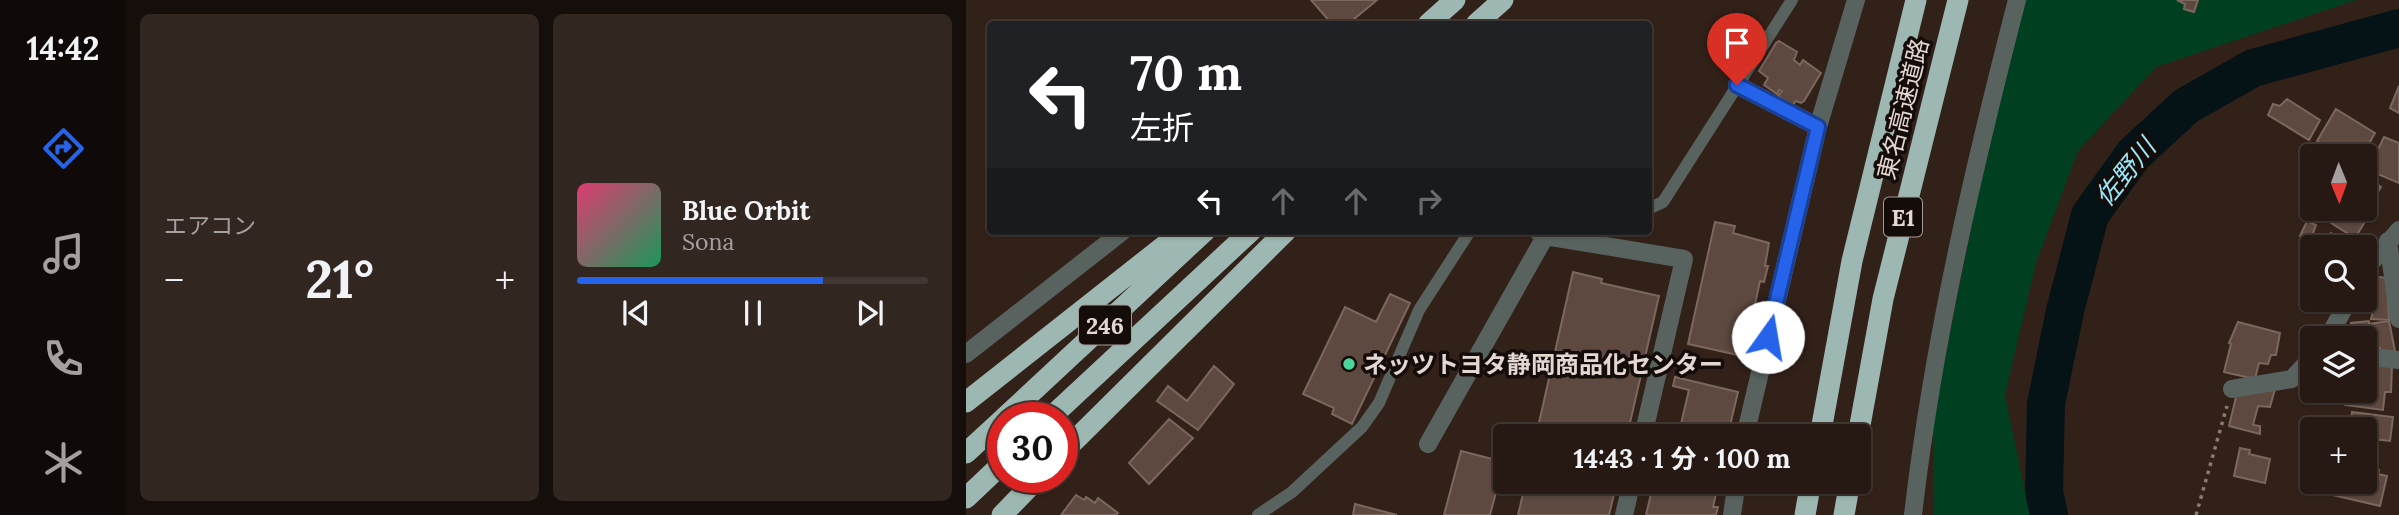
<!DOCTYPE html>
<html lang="ja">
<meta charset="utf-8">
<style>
:root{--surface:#261913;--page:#322621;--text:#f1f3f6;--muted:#a4a0a0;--line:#423833;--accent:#2563eb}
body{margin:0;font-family:Lora,"Noto Sans JP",serif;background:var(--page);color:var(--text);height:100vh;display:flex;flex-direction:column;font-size:26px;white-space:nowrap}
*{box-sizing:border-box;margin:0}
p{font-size:23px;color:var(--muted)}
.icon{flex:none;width:38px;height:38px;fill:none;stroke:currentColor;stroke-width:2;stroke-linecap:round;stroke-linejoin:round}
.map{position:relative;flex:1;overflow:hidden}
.side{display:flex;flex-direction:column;gap:14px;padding:14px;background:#150e0a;width:840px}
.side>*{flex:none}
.banner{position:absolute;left:21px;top:21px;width:665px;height:214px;border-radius:7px;box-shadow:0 2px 5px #0004,0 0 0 2px var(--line);background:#202124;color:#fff;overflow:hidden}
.needle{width:46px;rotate:179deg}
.buttons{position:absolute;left:1334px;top:144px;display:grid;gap:14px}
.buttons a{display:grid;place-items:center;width:77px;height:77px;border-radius:7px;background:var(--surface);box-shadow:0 2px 5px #0004,0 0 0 2px var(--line);font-size:35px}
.speed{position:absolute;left:21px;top:402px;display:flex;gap:14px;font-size:35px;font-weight:700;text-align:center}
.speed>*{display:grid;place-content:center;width:91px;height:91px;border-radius:50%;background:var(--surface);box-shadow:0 2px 5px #0004,0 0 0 2px var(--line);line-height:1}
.speed .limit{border:10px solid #d22;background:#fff;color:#111}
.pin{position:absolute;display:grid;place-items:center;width:60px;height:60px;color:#fff;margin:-72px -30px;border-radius:50% 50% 50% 0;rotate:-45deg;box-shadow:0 0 7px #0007}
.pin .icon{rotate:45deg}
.me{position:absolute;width:77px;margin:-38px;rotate:13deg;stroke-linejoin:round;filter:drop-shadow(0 0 5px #0008)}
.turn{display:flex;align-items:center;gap:24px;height:147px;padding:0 28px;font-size:32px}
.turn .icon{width:91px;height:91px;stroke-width:2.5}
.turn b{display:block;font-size:49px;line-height:60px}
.lanes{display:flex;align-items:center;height:66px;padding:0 28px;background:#0003;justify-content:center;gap:35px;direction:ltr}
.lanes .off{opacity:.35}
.big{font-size:52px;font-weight:700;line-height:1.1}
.side .card{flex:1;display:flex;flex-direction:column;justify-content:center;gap:10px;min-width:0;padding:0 24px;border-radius:10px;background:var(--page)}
.song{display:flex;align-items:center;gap:21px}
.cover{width:84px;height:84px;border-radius:10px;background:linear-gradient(135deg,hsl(340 70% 55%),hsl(150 70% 35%))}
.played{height:7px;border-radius:4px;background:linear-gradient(90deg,var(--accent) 70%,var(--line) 70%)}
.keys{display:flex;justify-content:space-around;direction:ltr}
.heat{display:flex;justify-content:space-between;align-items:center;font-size:38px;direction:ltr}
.side .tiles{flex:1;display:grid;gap:14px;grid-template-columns:repeat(2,1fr)}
.trip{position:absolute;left:527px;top:424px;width:378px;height:70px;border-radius:7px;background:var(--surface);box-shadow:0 2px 5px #0004,0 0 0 2px var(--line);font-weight:700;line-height:70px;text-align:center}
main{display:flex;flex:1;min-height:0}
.menu{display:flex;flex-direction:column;width:126px;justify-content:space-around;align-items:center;background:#0f0a08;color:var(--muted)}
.menu .icon{width:49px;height:49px}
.menu .selected{color:var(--accent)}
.menu b{font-size:32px;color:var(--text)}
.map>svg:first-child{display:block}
</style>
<main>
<nav class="menu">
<b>14:42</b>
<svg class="icon selected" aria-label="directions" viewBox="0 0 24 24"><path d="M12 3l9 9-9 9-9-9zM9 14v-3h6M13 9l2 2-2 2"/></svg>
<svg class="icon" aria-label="music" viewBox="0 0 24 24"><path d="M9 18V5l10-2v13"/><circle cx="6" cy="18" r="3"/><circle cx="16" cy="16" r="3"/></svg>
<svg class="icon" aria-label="phone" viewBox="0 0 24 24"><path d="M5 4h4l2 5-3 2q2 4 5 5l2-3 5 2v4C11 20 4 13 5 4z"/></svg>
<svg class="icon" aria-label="climate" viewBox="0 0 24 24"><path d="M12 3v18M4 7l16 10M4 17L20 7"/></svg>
</nav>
<section class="side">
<div class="tiles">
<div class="card"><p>エアコン</p>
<div class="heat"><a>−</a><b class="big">21°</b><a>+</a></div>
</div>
<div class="card">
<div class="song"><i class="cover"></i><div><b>Blue Orbit</b><p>Sona</p></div></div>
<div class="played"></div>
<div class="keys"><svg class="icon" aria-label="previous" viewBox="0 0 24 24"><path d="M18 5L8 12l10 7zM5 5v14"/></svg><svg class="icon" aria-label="pause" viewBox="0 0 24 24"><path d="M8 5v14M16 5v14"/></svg><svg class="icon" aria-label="next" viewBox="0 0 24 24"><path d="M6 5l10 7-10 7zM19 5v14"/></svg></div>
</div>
</div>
</section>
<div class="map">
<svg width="1433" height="515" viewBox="0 0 1433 515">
<rect width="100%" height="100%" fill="#322119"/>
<!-- green -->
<path fill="#003f20" d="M1051,0H1390L1190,67L1112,151L1070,263L1039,395L1064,515H968L967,418Z"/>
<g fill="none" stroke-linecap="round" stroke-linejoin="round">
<!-- river -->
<path stroke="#061316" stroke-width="38" d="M1083,515L1078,491L1080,404L1099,311L1124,215L1168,154L1220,106L1287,68L1433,28"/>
</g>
<!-- building -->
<path fill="#5d4940" stroke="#7c675d" stroke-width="2" d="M345,0H411L382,24H366Z
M1211,0H1232L1228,12L1218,9L1219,4Z
M813,41L831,52L828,60L834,65L837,60L855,73L838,101L835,103L830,101L826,106L812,96L816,91L813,90L811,94L798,85L802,78L793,71L810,43Z
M1433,86V113L1424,108Z
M1321,99L1354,120L1343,140L1302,115L1307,104L1314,106Z
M1370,109L1409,133L1396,156H1375L1351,141Z
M1418,137L1433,143V183L1402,170Z
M1398,175L1415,187L1399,213L1403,215L1389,238L1365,223L1372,210L1369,208H1398Z
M1341,221L1350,225L1344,241L1334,236Z
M749,222L769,226L767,233L803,243L799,266H802L798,282L794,281L783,332H787L781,357L722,344Z
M1365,233L1379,242L1381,238L1396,247H1362L1358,244Z
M607,272L636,279L635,283L693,296L661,436H570Z
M1407,276L1421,278L1423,320L1405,319L1407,311L1404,310V298Z
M424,294L444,303L386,424L366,414L368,408L337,394L379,307L410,322Z
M1352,299H1371L1367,311L1349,305Z
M1403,321V324L1423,321L1429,351L1415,354L1414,348L1398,352V338H1387L1385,323Z
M1272,322L1314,333L1310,355H1305L1302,364L1293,363L1289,379L1258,372L1265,344L1263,343Z
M1398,361L1426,365L1425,392H1419L1417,410L1379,405L1381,390H1398Z
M248,366L268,384L232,430L191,401L202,386L221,401Z
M709,377L772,392L762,434L715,424L723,390L707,386Z
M1309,389L1304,407L1292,406L1287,425L1294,426V434L1263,426L1271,393Z
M1351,390H1373L1370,403L1350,396Z
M1386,412L1427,417L1424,441L1398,438V429L1384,428Z
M203,419L227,438L183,484L163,463Z
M701,423L754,436H698Z
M1274,448L1284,450L1283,454L1304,459L1299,483L1268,476Z
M495,451L538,462L524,515H478Z
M1398,467L1413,470L1412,474L1421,476L1414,506L1358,493L1361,481H1398Z
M560,481H651L643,515H552Z
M688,481H735L752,485L747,507H752L750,515H680Z
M110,495L118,500L120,497L129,503L132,498L152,513L150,515H95Z
M389,504L431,515H387Z"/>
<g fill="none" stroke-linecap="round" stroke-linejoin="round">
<!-- path -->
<path stroke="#897a73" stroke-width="3.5" stroke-dasharray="3.5 5" stroke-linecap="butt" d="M1230,515L1261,406"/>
<!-- lane -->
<path stroke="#586360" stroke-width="12" d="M682,209L697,202L826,0
M292,515L326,492L396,427L413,403L453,310L504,231"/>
<!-- street -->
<path stroke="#586360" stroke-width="18" d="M771,85L852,127
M571,231L585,237L718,259L677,436
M1422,241L1433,319
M1398,271L1433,230
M1362,338L1383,299
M0,354L157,231
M1398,356L1433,360
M1266,389L1326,379L1346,357
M779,436L852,127L890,0
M462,444L580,235
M658,515L666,481
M766,515L771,481
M947,515C967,341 1007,170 1051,0"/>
<!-- highway -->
<path stroke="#9db8b2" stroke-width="21" d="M462,24L489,0
M510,24L537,0
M0,402L217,231
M38,418L239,231
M84,418L285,231
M854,436L886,261L950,0
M892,436L917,299L992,0
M0,453L37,419
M96,453L320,231
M0,498L37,463
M36,515L72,478
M839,515L845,481
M878,515L884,481"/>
</g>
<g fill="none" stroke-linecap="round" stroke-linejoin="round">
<!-- route casing -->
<g stroke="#184099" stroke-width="18">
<path id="route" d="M771,85L852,127L802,337"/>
</g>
<!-- route -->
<use href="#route" stroke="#2563eb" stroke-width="12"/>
</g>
<!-- markers -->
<circle fill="#4bd49b" stroke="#140c09" stroke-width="2.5" cx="383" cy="364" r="7"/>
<g text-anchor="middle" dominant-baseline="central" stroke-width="7" stroke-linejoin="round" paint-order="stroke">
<!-- shield labels -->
<g fill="#140c09" stroke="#a69a96" stroke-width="2">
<rect x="918" y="197.5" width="38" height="39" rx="5"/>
<rect x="113" y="305.5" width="52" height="39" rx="5"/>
</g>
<g font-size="23" font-weight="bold" fill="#e4d7d2">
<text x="937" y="217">E1</text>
<text x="139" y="325">246</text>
</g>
<!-- street labels -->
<g font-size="24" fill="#e4d7d2" stroke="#140c09">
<text transform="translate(937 109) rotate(-76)">東名高速道路</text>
</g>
<!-- poi labels -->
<g font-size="24" font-weight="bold" fill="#e4d7d2" stroke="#140c09" text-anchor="start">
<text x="397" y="364">ネッツトヨタ静岡商品化センター</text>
</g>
<!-- water labels -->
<g font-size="26" font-style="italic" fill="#98e5f8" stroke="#140c09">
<text transform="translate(1159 172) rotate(-51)">佐野川</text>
</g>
</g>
</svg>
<div class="buttons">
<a><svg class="needle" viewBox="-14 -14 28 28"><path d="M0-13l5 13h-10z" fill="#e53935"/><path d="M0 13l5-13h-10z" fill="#a4a0a0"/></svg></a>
<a><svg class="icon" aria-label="search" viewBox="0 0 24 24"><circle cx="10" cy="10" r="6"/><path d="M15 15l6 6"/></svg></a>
<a><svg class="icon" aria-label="layers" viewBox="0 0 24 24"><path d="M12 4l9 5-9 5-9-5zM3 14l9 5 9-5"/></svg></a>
<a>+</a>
</div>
<div class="speed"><div class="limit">30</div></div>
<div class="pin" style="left:771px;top:85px;background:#d93025"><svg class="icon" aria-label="arrive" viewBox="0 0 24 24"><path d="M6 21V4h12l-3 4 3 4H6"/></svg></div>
<svg class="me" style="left:802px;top:337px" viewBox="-20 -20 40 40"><circle r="19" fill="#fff"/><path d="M0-13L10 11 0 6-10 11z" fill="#2563eb"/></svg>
<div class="trip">14:43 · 1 分 · 100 m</div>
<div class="banner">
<div class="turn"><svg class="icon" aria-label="left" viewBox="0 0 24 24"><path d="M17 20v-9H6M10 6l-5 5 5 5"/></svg><div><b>70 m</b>左折</div></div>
<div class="lanes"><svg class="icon" aria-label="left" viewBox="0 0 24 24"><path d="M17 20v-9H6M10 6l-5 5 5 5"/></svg><svg class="icon off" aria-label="ahead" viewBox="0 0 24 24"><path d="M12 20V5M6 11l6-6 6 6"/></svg><svg class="icon off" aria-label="ahead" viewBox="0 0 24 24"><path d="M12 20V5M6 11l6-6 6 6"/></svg><svg class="icon off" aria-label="right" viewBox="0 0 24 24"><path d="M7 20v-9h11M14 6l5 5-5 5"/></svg></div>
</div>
</div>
</main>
